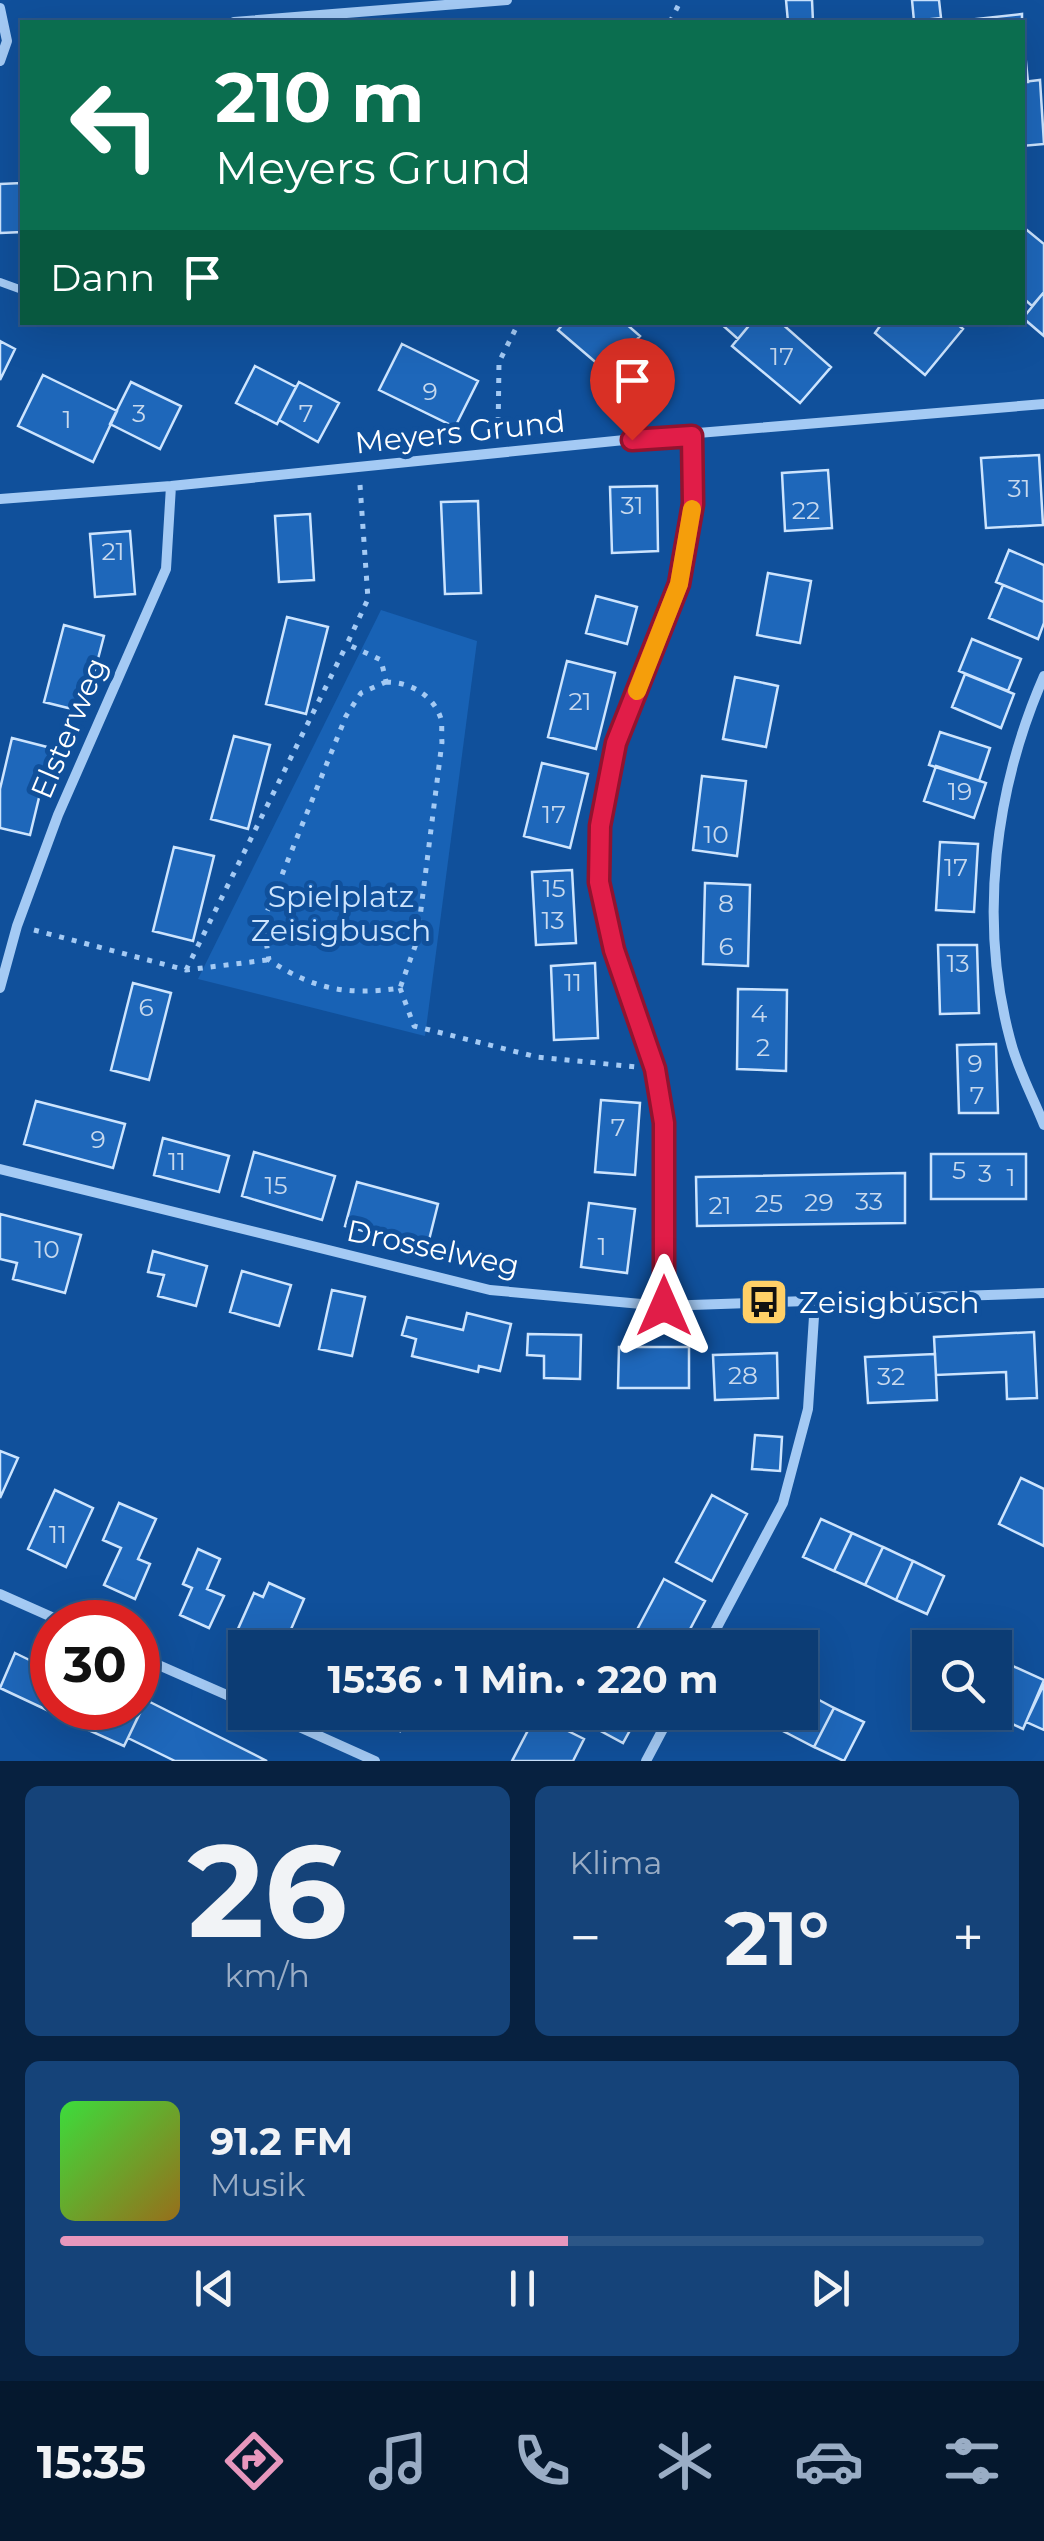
<!DOCTYPE html>
<html lang="de">
<meta charset="utf-8">
<style>
:root{--surface:#0c3c74;--page:#154379;--text:#f1f3f6;--muted:#9aadc5;--line:#2c5686;--accent:#e797bd}
body{margin:0;font-family:Montserrat,sans-serif;background:var(--page);color:var(--text);height:100vh;display:flex;flex-direction:column;font-size:38px;white-space:nowrap}
*{box-sizing:border-box;margin:0}
p{font-size:32px;color:var(--muted)}
.icon{flex:none;width:55px;height:55px;fill:none;stroke:currentColor;stroke-width:2;stroke-linecap:round;stroke-linejoin:round}
.map{position:relative;height:1761px;overflow:hidden}
.details{display:flex;flex-direction:column;gap:25px;padding:25px;background:#072140;flex:1}
.details>*{flex:none}
.hud{position:absolute;left:20px;top:20px;width:1005px;height:305px;border-radius:0px;box-shadow:0 10px 40px #0002,0 0 0 2px var(--line);background:#0b6e4f;color:#fff;overflow:hidden}
.fabs{position:absolute;left:912px;top:1630px;display:grid;gap:20px}
.fabs a{display:grid;place-items:center;width:100px;height:100px;border-radius:0px;background:var(--surface);box-shadow:0 10px 40px #0002,0 0 0 2px var(--line);font-size:50px}
.speed{position:absolute;left:30px;top:1600px;display:flex;gap:20px;font-size:50px;font-weight:700;text-align:center}
.speed>*{display:grid;place-content:center;width:130px;height:130px;border-radius:50%;background:var(--surface);box-shadow:0 10px 40px #0002,0 0 0 2px var(--line);line-height:1}
.speed .limit{border:15px solid #d22;background:#fff;color:#111}
.pin{position:absolute;display:grid;place-items:center;width:85px;height:85px;color:#fff;margin:-102px -42px;border-radius:50% 50% 50% 0;rotate:-45deg;box-shadow:0 0 10px #0007}
.pin .icon{rotate:45deg}
.me{position:absolute;width:110px;margin:-55px;rotate:0deg;stroke-linejoin:round;filter:drop-shadow(0 0 8px #0008)}
.turn{display:flex;align-items:center;gap:35px;height:210px;padding:0 30px;font-size:45px}
.turn .icon{width:130px;height:130px;stroke-width:2.5}
.turn b{display:block;font-size:70px;line-height:85px}
.then{display:flex;align-items:center;height:95px;padding:0 30px;background:#0003;gap:20px;font-size:38px}
.big{font-size:75px;font-weight:700;line-height:1.1}
.details .card{flex:1;display:flex;flex-direction:column;justify-content:center;gap:15px;min-width:0;padding:0 35px;border-radius:15px;background:var(--page)}
.details .dial{align-items:center;gap:0}
.dial b{font-size:130px;line-height:1}
.song{display:flex;align-items:center;gap:30px}
.cover{width:120px;height:120px;border-radius:15px;background:linear-gradient(135deg,hsl(120 70% 55%),hsl(40 70% 35%))}
.played{height:10px;border-radius:5px;background:linear-gradient(90deg,var(--accent) 55%,var(--line) 55%)}
.keys{display:flex;justify-content:space-around;direction:ltr}
.heat{display:flex;justify-content:space-between;align-items:center;font-size:55px;direction:ltr}
.details .tiles{flex:1;display:grid;gap:25px;grid-template-columns:1fr 1fr}
.card:last-child{grid-column:span 2}
.trip{position:absolute;left:228px;top:1630px;width:590px;height:100px;border-radius:0px;background:var(--surface);box-shadow:0 10px 40px #0002,0 0 0 2px var(--line);font-weight:700;line-height:100px;text-align:center}
.tab-bar{display:flex;height:160px;justify-content:space-around;align-items:center;background:#05182e;color:var(--muted)}
.tab-bar .icon{width:70px;height:70px}
.tab-bar .selected{color:var(--accent)}
.tab-bar b{font-size:45px;color:var(--text)}
.map>svg:first-child{display:block}
</style>
<div class="map">
<svg width="1044" height="1761" viewBox="0 0 1044 1761">
<rect width="100%" height="100%" fill="#10509b"/>
<!-- green -->
<path fill="#1862b5" d="M381,610L477,641L425,1036L198,979Z"/>
<!-- building -->
<path fill="#1e67ba" stroke="#cce4fe" stroke-width="2.5" d="M786,0H812L813,22H788Z
M912,0H939L941,18L914,21Z
M1022,14V22H968L967,20Z
M1022,23L1028,82H1022Z
M1040,80L1044,144L1022,146V82Z
M22,183V232L0,233V184Z
M1022,226L1044,244V292L1032,306L1022,297Z
M1044,292V336L1023,318Z
M565,322H624L640,336L607,372L558,330Z
M719,322H752L738,339Z
M752,322H780L831,367L800,403L732,346Z
M883,322H955L963,329L925,375L875,333Z
M0,341L15,349L0,380Z
M402,344L478,381L455,427L379,390Z
M255,366L296,387L277,424L236,403Z
M43,375L117,411L93,462L18,426Z
M131,382L181,406L160,449L110,424Z
M299,382L339,403L318,442L279,420Z
M1039,455L1043,525L986,528L981,458Z
M828,470L832,528L785,531L782,473Z
M657,486L658,551L612,553L610,487Z
M478,501L481,593L445,594L441,502Z
M310,514L314,580L279,582L275,516Z
M130,531L135,594L95,597L90,534Z
M1009,550L1044,565V602L996,582Z
M768,573L811,581L800,643L757,635Z
M1003,585L1044,602V623L1038,639L989,618Z
M596,596L637,607L627,644L586,633Z
M287,617L328,627L306,714L266,704Z
M64,625L104,636L84,712L44,702Z
M972,639L1021,659L1008,691L959,671Z
M567,661L615,673L596,749L548,737Z
M965,674L1014,694L1001,728L952,707Z
M735,677L778,686L766,747L723,739Z
M940,732L990,748L979,781L929,765Z
M234,736L270,745L248,829L211,819Z
M12,738L51,748L30,835L0,828V789Z
M542,763L588,774L570,848L524,836Z
M936,766L986,783L974,818L924,801Z
M702,776L746,781L737,856L693,850Z
M940,842L978,844L974,912L936,910Z
M174,847L214,856L193,941L153,931Z
M572,870L576,943L536,945L532,872Z
M705,883L750,885L748,966L703,964Z
M938,945H977L979,1013L940,1014Z
M595,963L598,1038L554,1040L551,966Z
M133,983L171,993L149,1080L111,1070Z
M738,989L787,990L786,1071L737,1069Z
M996,1044L998,1113H959L957,1045Z
M601,1100L640,1103L635,1175L595,1172Z
M36,1101L125,1124L113,1168L24,1144Z
M163,1138L229,1156L219,1192L154,1175Z
M254,1152L335,1176L322,1220L242,1196Z
M931,1154H1026V1199H931Z
M905,1173V1223L697,1226L696,1177Z
M357,1182L438,1204L427,1248L345,1226Z
M589,1203L635,1209L627,1273L581,1267Z
M0,1214L81,1235L65,1293L13,1279L17,1263L0,1259Z
M153,1251L207,1266L196,1306L158,1296L164,1275L148,1272Z
M242,1271L291,1285L279,1326L230,1312Z
M332,1290L365,1297L352,1356L319,1349Z
M467,1313L511,1324L500,1371L479,1366L478,1372L412,1356L416,1339L402,1335L407,1317L463,1330Z
M1034,1332L1037,1398L1007,1399L1006,1372L936,1375L934,1337Z
M528,1334L581,1335L580,1379L544,1378V1356L527,1355Z
M619,1347H689V1388H618Z
M777,1353L778,1398L715,1400L713,1355Z
M935,1354L937,1400L868,1403L865,1357Z
M755,1435L782,1437L780,1471L752,1469Z
M0,1451L18,1458L0,1498Z
M1021,1478L1044,1489V1546L999,1524Z
M55,1490L93,1508L66,1567L28,1549Z
M712,1495L747,1514L712,1581L676,1562Z
M119,1503L156,1519L138,1559L150,1564L135,1599L104,1585L121,1548L103,1540Z
M821,1519L852,1533L834,1571L803,1557Z
M852,1533L883,1547L865,1585L834,1571Z
M883,1547L913,1561L896,1600L865,1585Z
M198,1549L220,1559L207,1589L224,1596L209,1628L180,1615L192,1588L183,1584Z
M913,1561L944,1576L927,1614L896,1600Z
M664,1579L705,1601L680,1648H642L631,1641Z
M269,1583L304,1599L283,1648H246L251,1635L238,1629L254,1593L263,1597Z
M325,1632L348,1643L346,1648H318Z
M947,1635L973,1648H941Z
M15,1653L52,1671V1704L49,1711L0,1688Z
M995,1658L1044,1680L1023,1729L987,1712H995Z
M1044,1684V1730L1026,1722Z
M806,1693L834,1708L814,1747L785,1732L795,1712H800Z
M146,1700L267,1761H175L128,1738Z
M85,1708H133L141,1711L124,1746L77,1725Z
M834,1708L864,1722L844,1761L814,1747Z
M357,1712H408L400,1731Z
M589,1712H640L623,1743L584,1722Z
M758,1712H795L785,1732L756,1717Z
M536,1715L584,1739L573,1761H512Z"/>
<g fill="none" stroke-linecap="round" stroke-linejoin="round">
<!-- path -->
<path stroke="#a4caf4" stroke-width="5" stroke-dasharray="5 8" stroke-linecap="butt" d="M670,22L681,0
M498,435L499,362L519,322
M360,485L368,599L347,644L381,660L386,681
M386,682C408,682 431,693 440,716C443,723 441,734 442,742L417,941L400,988C347,996 313,989 269,960L263,922L346,716L361,693Z
M34,930L186,970L267,960
M186,970L347,644
M400,988L414,1026L537,1057L637,1067"/>
<!-- service -->
<path stroke="#a4caf4" stroke-width="8" d="M0,282L22,290"/>
<!-- minor -->
<path stroke="#a4caf4" stroke-width="10" d="M0,8L7,41L0,61
M234,22L507,0
M0,499L171,486L674,435L1044,404
M1044,676C995,788 978,919 1010,1039C1017,1068 1033,1097 1044,1125
M0,988L17,926L58,815L166,569L171,486
M0,1169L490,1290L663,1306L1044,1293
M663,1306V1123L655,1069L615,950L599,882L601,826L616,743L679,583L693,504L692,436
M0,1594L63,1622
M706,1648L783,1503L808,1409L815,1301
M138,1656L245,1703
M266,1712L375,1761
M646,1761L672,1712"/>
</g>
<g fill="none" stroke-linecap="round" stroke-linejoin="round">
<!-- route casing -->
<g stroke="#92132f" stroke-width="25">
<path id="route" d="M632,440L692,436L693,504L679,584L616,743L600,826L599,882L614,950L655,1069L664,1123V1306"/>
</g>
<!-- route -->
<use href="#route" stroke="#e11d48" stroke-width="18"/>
<!-- slow -->
<path stroke="#f59e0b" stroke-width="18" d="M637,691L679,584L692,509"/>
</g>
<!-- icons -->
<defs>
<g id="bus-square" transform="scale(2.5)"><rect x="-9" y="-9" width="18" height="18" rx="4" fill="#ffd067" stroke="#10509b"/><path d="M-5-6H5V4H4V6H2V4H-2V6H-4V4H-5ZM-3.5-4V0h7V-4ZM-3.5 1.2v1.5H-2V1.2ZM2 1.2v1.5H3.5V1.2Z" fill="#111"/></g>
</defs>
<g fill-rule="evenodd">
<use href="#bus-square" x="764" y="1302"/>
</g>
<g text-anchor="middle" dominant-baseline="central" stroke-width="10" stroke-linejoin="round" paint-order="stroke">
<!-- number labels -->
<g font-size="25" fill="#c7d9ee">
<text x="782" y="356">17</text>
<text x="430" y="391">9</text>
<text x="139" y="413">3</text>
<text x="306" y="413">7</text>
<text x="67" y="419">1</text>
<text x="1019" y="488">31</text>
<text x="632" y="505">31</text>
<text x="806" y="510">22</text>
<text x="113" y="551">21</text>
<text x="580" y="701">21</text>
<text x="960" y="791">19</text>
<text x="554" y="814">17</text>
<text x="716" y="834">10</text>
<text x="956" y="867">17</text>
<text x="554" y="888">15</text>
<text x="726" y="903">8</text>
<text x="553" y="920">13</text>
<text x="726" y="946">6</text>
<text x="958" y="963">13</text>
<text x="573" y="982">11</text>
<text x="146" y="1007">6</text>
<text x="759" y="1013">4</text>
<text x="763" y="1047">2</text>
<text x="975" y="1063">9</text>
<text x="977" y="1095">7</text>
<text x="618" y="1127">7</text>
<text x="98" y="1139">9</text>
<text x="177" y="1161">11</text>
<text x="959" y="1170">5</text>
<text x="985" y="1173">3</text>
<text x="1011" y="1177">1</text>
<text x="276" y="1185">15</text>
<text x="869" y="1201">33</text>
<text x="819" y="1202">29</text>
<text x="769" y="1203">25</text>
<text x="720" y="1205">21</text>
<text x="602" y="1246">1</text>
<text x="47" y="1249">10</text>
<text x="743" y="1375">28</text>
<text x="891" y="1376">32</text>
<text x="58" y="1534">11</text>
</g>
<!-- street labels -->
<g font-size="30" fill="#fff" stroke="#10509b">
<text transform="translate(460 432) rotate(-6)">Meyers Grund</text>
<text transform="translate(69 728) rotate(-67)">Elsterweg</text>
<text transform="translate(433 1248) rotate(12)">Drosselweg</text>
</g>
<!-- park labels -->
<g font-size="30" fill="#cce4fe" stroke="#10509b">
<text x="341" y="896">Spielplatz<tspan x="341" dy="34">Zeisigbusch</tspan></text>
</g>
<!-- poi labels -->
<g font-size="30" fill="#fff" stroke="#10509b" text-anchor="start">
<text x="799" y="1302">Zeisigbusch</text>
</g>
</g>
</svg>
<div class="fabs">
<a><svg class="icon" aria-label="search" viewBox="0 0 24 24"><circle cx="10" cy="10" r="6"/><path d="M15 15l6 6"/></svg></a>
</div>
<div class="speed"><div class="limit">30</div></div>
<div class="pin" style="left:632px;top:440px;background:#d93025"><svg class="icon" aria-label="arrive" viewBox="0 0 24 24"><path d="M6 21V4h12l-3 4 3 4H6"/></svg></div>
<svg class="me" style="left:664px;top:1306px" viewBox="-20 -20 40 40"><path d="M0-17L14 15 0 8-14 15z" fill="#e11d48" stroke="#fff" stroke-width="4"/></svg>
<div class="trip">15:36 · 1 Min. · 220 m</div>
<div class="hud">
<div class="turn"><svg class="icon" aria-label="left" viewBox="0 0 24 24"><path d="M17 20v-9H6M10 6l-5 5 5 5"/></svg><div><b>210 m</b>Meyers Grund</div></div>
<div class="then">Dann<svg class="icon" aria-label="arrive" viewBox="0 0 24 24"><path d="M6 21V4h12l-3 4 3 4H6"/></svg></div>
</div>
</div>
<section class="details">
<div class="tiles">
<div class="card dial"><b>26</b><p>km/h</p></div>
<div class="card"><p>Klima</p>
<div class="heat"><a>−</a><b class="big">21°</b><a>+</a></div>
</div>
<div class="card">
<div class="song"><i class="cover"></i><div><b>91.2 FM</b><p>Musik</p></div></div>
<div class="played"></div>
<div class="keys"><svg class="icon" aria-label="previous" viewBox="0 0 24 24"><path d="M18 5L8 12l10 7zM5 5v14"/></svg><svg class="icon" aria-label="pause" viewBox="0 0 24 24"><path d="M8 5v14M16 5v14"/></svg><svg class="icon" aria-label="next" viewBox="0 0 24 24"><path d="M6 5l10 7-10 7zM19 5v14"/></svg></div>
</div>
</div>
</section>
<nav class="tab-bar">
<b>15:35</b>
<svg class="icon selected" aria-label="directions" viewBox="0 0 24 24"><path d="M12 3l9 9-9 9-9-9zM9 14v-3h6M13 9l2 2-2 2"/></svg>
<svg class="icon" aria-label="music" viewBox="0 0 24 24"><path d="M9 18V5l10-2v13"/><circle cx="6" cy="18" r="3"/><circle cx="16" cy="16" r="3"/></svg>
<svg class="icon" aria-label="phone" viewBox="0 0 24 24"><path d="M5 4h4l2 5-3 2q2 4 5 5l2-3 5 2v4C11 20 4 13 5 4z"/></svg>
<svg class="icon" aria-label="climate" viewBox="0 0 24 24"><path d="M12 3v18M4 7l16 10M4 17L20 7"/></svg>
<svg class="icon" aria-label="car" viewBox="0 0 24 24"><path d="M5 17H2v-5l4-1 3-4h7l3 4 3 1v5h-3M9 17h6M6 11h13"/><circle cx="7" cy="17" r="2"/><circle cx="17" cy="17" r="2"/></svg>
<svg class="icon" aria-label="filters" viewBox="0 0 24 24"><path d="M4 7h16M4 17h16"/><circle cx="9" cy="7" r="2"/><circle cx="15" cy="17" r="2"/></svg>
</nav>
